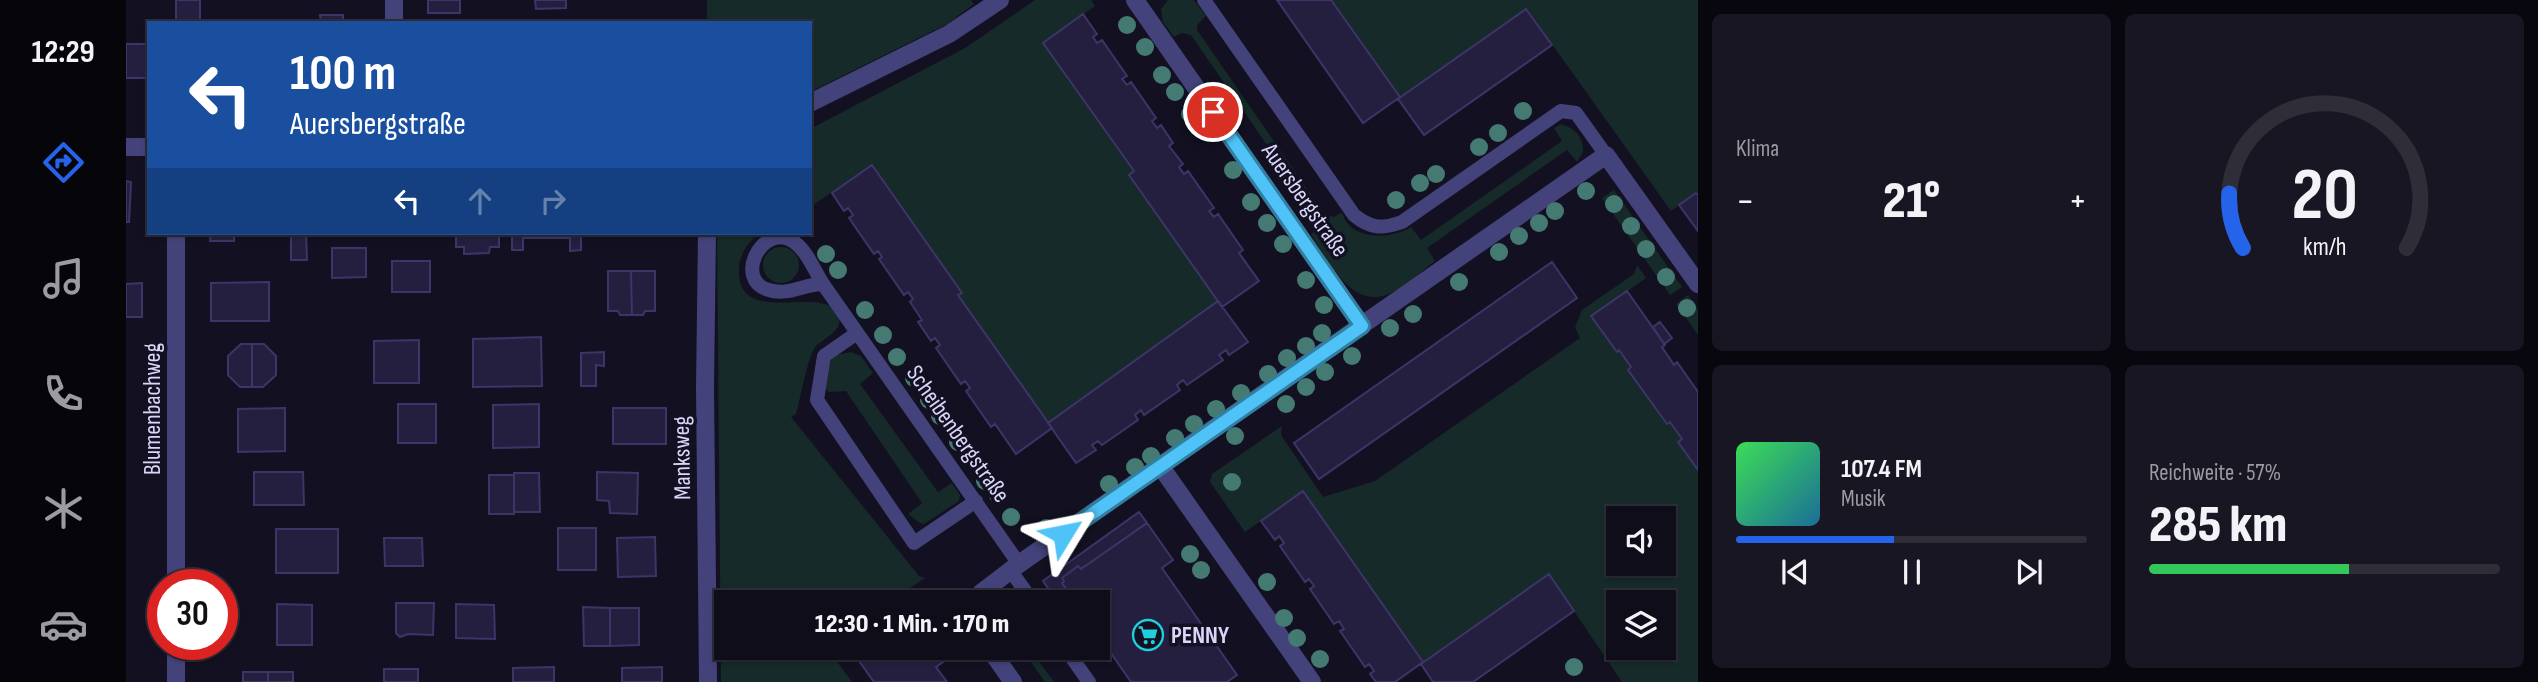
<!DOCTYPE html>
<html lang="de">
<meta charset="utf-8">
<style>
:root{--surface:#0e0d19;--page:#171622;--text:#f1f3f6;--muted:#9b9ca2;--line:#2e2d38;--accent:#2563eb}
body{margin:0;font-family:"Sofia Sans Condensed",sans-serif;background:var(--page);color:var(--text);height:100vh;display:flex;flex-direction:column;font-size:26px;white-space:nowrap}
*{box-sizing:border-box;margin:0}
p{font-size:23px;color:var(--muted)}
.icon{flex:none;width:38px;height:38px;fill:none;stroke:currentColor;stroke-width:2;stroke-linecap:round;stroke-linejoin:round}
.map{position:relative;flex:1;overflow:hidden}
.drawer{display:flex;flex-direction:column;gap:14px;padding:14px;background:#08070e;width:840px}
.drawer>*{flex:none}
.banner{position:absolute;left:21px;top:21px;width:665px;height:214px;border-radius:0px;box-shadow:0 2px 5px #0004,0 0 0 2px var(--line);background:#1a4fa0;color:#fff;overflow:hidden}
.controls{position:absolute;left:1480px;top:506px;display:grid;gap:14px}
.controls a{display:grid;place-items:center;width:70px;height:70px;border-radius:0px;background:var(--surface);box-shadow:0 2px 5px #0004,0 0 0 2px var(--line);font-size:35px}
.speed{position:absolute;left:21px;top:569px;display:flex;gap:14px;font-size:35px;font-weight:700;text-align:center}
.speed>*{display:grid;place-content:center;width:91px;height:91px;border-radius:50%;background:var(--surface);box-shadow:0 2px 5px #0004,0 0 0 2px var(--line);line-height:1}
.speed .limit{border:10px solid #d22;background:#fff;color:#111}
.pin{position:absolute;display:grid;place-items:center;width:60px;height:60px;color:#fff;margin:-30px;border:4px solid #fff;border-radius:50%;box-shadow:0 2px 7px #0007}
.me{position:absolute;width:77px;margin:-38px;rotate:55deg;stroke-linejoin:round;filter:drop-shadow(0 0 5px #0008)}
.turn{display:flex;align-items:center;gap:24px;height:147px;padding:0 28px;font-size:32px}
.turn .icon{width:91px;height:91px;stroke-width:2.5}
.turn b{display:block;font-size:49px;line-height:60px}
.lanes{display:flex;align-items:center;height:66px;padding:0 28px;background:#0003;justify-content:center;gap:35px;direction:ltr}
.lanes .off{opacity:.35}
.big{font-size:52px;font-weight:800;line-height:1.1}
.drawer .card{flex:1;display:flex;flex-direction:column;justify-content:center;gap:10px;min-width:0;padding:0 24px;border-radius:10px;background:var(--page)}
.drawer .dial{align-items:center;gap:0}
.dial svg{height:182px;overflow:visible;fill:none;stroke:var(--line);stroke-width:7;stroke-linecap:round;text-anchor:middle}
.dial text{fill:var(--text);stroke:none}
.song{display:flex;align-items:center;gap:21px}
.cover{width:84px;height:84px;border-radius:10px;background:linear-gradient(135deg,hsl(130 70% 55%),hsl(200 70% 35%))}
.played{height:7px;border-radius:4px;background:linear-gradient(90deg,var(--accent) 45%,var(--line) 45%)}
.keys{display:flex;justify-content:space-around;direction:ltr}
.heat{display:flex;justify-content:space-between;align-items:center;font-size:38px;direction:ltr}
.charge{height:10px;border-radius:5px;background:linear-gradient(90deg,#34c759 57%,var(--line) 0)}
.drawer .tiles{flex:1;display:grid;gap:14px;grid-template-columns:repeat(2,1fr)}
.trip{position:absolute;left:588px;top:590px;width:396px;height:70px;border-radius:0px;background:var(--surface);box-shadow:0 2px 5px #0004,0 0 0 2px var(--line);font-weight:800;line-height:70px;text-align:center}
main{display:flex;flex:1;min-height:0}
.dock{display:flex;flex-direction:column;width:126px;justify-content:space-around;align-items:center;background:#06050a;color:var(--muted)}
.dock .icon{width:49px;height:49px}
.dock .active{color:var(--accent)}
.dock b{font-size:32px;color:var(--text)}
.map>svg:first-child{display:block}
</style>
<main>
<nav class="dock">
<b>12:29</b>
<svg class="icon active" aria-label="directions" viewBox="0 0 24 24"><path d="M12 3l9 9-9 9-9-9zM9 14v-3h6M13 9l2 2-2 2"/></svg>
<svg class="icon" aria-label="music" viewBox="0 0 24 24"><path d="M9 18V5l10-2v13"/><circle cx="6" cy="18" r="3"/><circle cx="16" cy="16" r="3"/></svg>
<svg class="icon" aria-label="phone" viewBox="0 0 24 24"><path d="M5 4h4l2 5-3 2q2 4 5 5l2-3 5 2v4C11 20 4 13 5 4z"/></svg>
<svg class="icon" aria-label="climate" viewBox="0 0 24 24"><path d="M12 3v18M4 7l16 10M4 17L20 7"/></svg>
<svg class="icon" aria-label="car" viewBox="0 0 24 24"><path d="M5 17H2v-5l4-1 3-4h7l3 4 3 1v5h-3M9 17h6M6 11h13"/><circle cx="7" cy="17" r="2"/><circle cx="17" cy="17" r="2"/></svg>
</nav>
<div class="map">
<svg width="1572" height="682" viewBox="0 0 1572 682">
<rect width="100%" height="100%" fill="#131121"/>
<!-- green -->
<path fill="#152a29" fill-rule="evenodd" d="M581,0H845L848,4L821,24L684,92V23H581Z
M909,0H965L969,6L917,43L1008,171L1003,175L1092,301L922,423L832,295L835,292L746,165L684,207V129L839,48Z
M1042,0H1068L1080,16L1071,25V30L1199,215L1208,217L1216,212C1223,241 1266,240 1285,227L1295,240L1436,141L1428,128L1435,124C1449,128 1458,138 1457,152L1451,162L1441,150L1301,248L1309,261C1294,272 1278,289 1260,295C1224,308 1201,258 1185,235L1191,228L1192,219L1065,35L1056,33L1048,37L1037,22L1035,9Z
M1205,0H1572V195L1570,193L1545,211L1401,9L1274,97Z
M1488,190L1556,287L1544,295L1476,198Z
M591,233H635C623,240 614,253 613,268C610,333 706,278 713,319C716,331 697,339 690,346C682,354 674,401 670,414L665,417L793,576L799,578L781,590L786,598L780,602H600V648H714L712,663L726,682H595Z
M637 265a18 18 0 1 1 36 0a18 18 0 1 1-36 0Z
M1511,265L1520,278L1466,316L1490,352L1493,350L1505,367L1503,370L1540,424L1544,422L1556,439L1552,442L1572,470V682H1496L1423,574L1297,662L1177,491L1119,532L1084,482L1086,474L1156,426L1155,435L1197,497L1249,481L1454,338L1449,327L1456,310L1508,274ZM1493,518H1538V564H1493ZM1493,602H1538V648H1493Z
M1562,295L1572,309V335L1550,304Z
M725,352L735,356L747,373L734,384L812,492L826,483L834,495L833,501L798,524L794,523L782,514L796,503L720,391L703,392L698,388L702,363L711,355Z
M887,648H903L928,682H919L895,648L889,650Z"/>
<!-- building -->
<path fill="#251f3f" stroke="#3d3468" stroke-width="2" d="M50,0H74V21H80V23H50Z
M302,0H334V13H302Z
M409,0H440V8L410,9Z
M1151,0H1205L1274,97L1237,123Z
M1400,9L1426,45L1298,135L1272,99Z
M957,14L971,34L967,37L971,43L976,40L1001,76L996,79L1001,85L1005,82L1030,118L1026,121L1031,128L1035,125L1047,143L1043,146L1057,164L1053,167L1058,174L1062,171L1088,208L1083,211L1088,217L1092,214L1117,250L1113,253L1133,281L1096,307L1003,175L1008,171L917,43Z
M194,15H217V23H195Z
M0,44H20V78H0Z
M746,165L836,293L832,295L926,428L890,454L869,424L865,427L840,391L844,388L839,381L835,384L810,348L814,345L809,338L805,341L792,322L796,320L784,302L787,299L782,292L778,295L753,259L756,257L752,251L748,254L723,218L727,215L722,208L718,211L706,193Z
M0,181L5,182L3,222H0Z
M1570,193L1572,195V231L1553,205Z
M85,233H108V241H84Z
M165,233H180L181,260H165Z
M330,233H373V247H364L363,253L338,254V247H330Z
M386,233H420V238H397V250H386Z
M420,233H455V250L444,251V238H420Z
M206,248H240V277L206,278Z
M266,261H304V292H266Z
M1426,262L1451,298L1193,479L1168,443Z
M482,271H505L506,315H494L492,311H482Z
M505,271H529V311H519L517,315H506Z
M143,282V321H85V283Z
M16,283V317H0V284Z
M1501,291L1539,345L1536,347L1548,365L1551,362L1572,392V470L1552,442L1556,439L1544,422L1541,424L1502,370L1505,367L1493,350L1491,352L1465,316Z
M1092,301L1122,342L1103,355L1100,350L1093,355L1097,360L1061,385L1057,380L1051,385L1054,390L1018,415L1015,410L1009,415L1012,420L976,445L972,441L966,445L970,450L950,463L922,423Z
M1534,322L1546,338L1538,344L1527,327Z
M415,337L416,386L347,387V339Z
M293,340V383H248V341Z
M115,344H126V387H114L102,375V356Z
M126,344H138L150,356V375L137,387H126Z
M478,352V366L470,365V386H455V353Z
M272,404H310V443H272Z
M413,404V447L367,448V405Z
M159,408V451L112,452V409Z
M487,408H540V444H487Z
M128,472H177L178,505H128Z
M471,472L512,473L511,514L484,513L483,501L471,500Z
M388,473H413L414,512H388Z
M363,475H388V514H363Z
M1177,491L1297,662L1269,682H1250L1244,674L1248,671L1243,664L1239,667L1214,631L1218,629L1213,621L1208,624L1184,589L1188,586L1183,579L1179,582L1154,546L1158,543L1153,536L1149,540L1135,521Z
M1013,512L1021,523L955,569L952,566L936,578L938,581L936,583L949,602H932L917,581Z
M1021,523L1047,560L1036,568L1111,675L1101,682H1005L971,633V602H949L936,583L938,581L936,578L952,566L955,569Z
M432,528H470V570H432Z
M150,529H212V573H150Z
M529,537L530,576L492,577L491,538Z
M258,538H296L297,566H259Z
M1423,574L1448,611L1347,682H1307L1295,664Z
M270,603H308L307,635L282,634L274,637L270,633Z
M151,604L186,605V645H151Z
M330,604L368,605L369,639L330,638Z
M457,607L484,608V646H458Z
M484,608H513V645L484,646Z
M737,648H806L817,662L810,667L821,682H748L728,654Z
M428,667V682H387V668Z
M536,667V682H496V668Z
M258,669H292V682H258Z
M117,672H142V682H117Z
M142,672H167V682H142Z"/>
<g fill="none" stroke-linecap="round" stroke-linejoin="round">
<!-- lane -->
<path stroke="#43427a" stroke-width="14" d="M1078,0L1228,215C1245,229 1256,229 1276,222L1435,111L1450,113L1480,155
M697,284C678,284 662,296 643,290C607,280 636,224 665,240C680,248 688,270 697,284L893,564
M731,333L698,356L691,400L788,543L850,501
M885,571L907,602
M939,648L963,682"/>
<!-- street -->
<path stroke="#43427a" stroke-width="18" d="M1009,0L1236,326
M268,23V0
M684,103L823,34L874,0
M0,147H23
M581,233L579,388L582,682
M1035,467L1186,682
M50,584V233
M850,602L855,593L893,564L1480,155L1572,284
M50,644V682
M863,648L887,682"/>
</g>
<!-- trees -->
<g fill="#447a72">
<circle cx="1001" cy="25" r="9"/>
<circle cx="1019" cy="47" r="9"/>
<circle cx="1036" cy="75" r="9"/>
<circle cx="1049" cy="92" r="9"/>
<circle cx="1397" cy="111" r="9"/>
<circle cx="1064" cy="114" r="9"/>
<circle cx="1372" cy="133" r="9"/>
<circle cx="1353" cy="147" r="9"/>
<circle cx="1107" cy="170" r="9"/>
<circle cx="1310" cy="174" r="9"/>
<circle cx="1294" cy="183" r="9"/>
<circle cx="1460" cy="191" r="9"/>
<circle cx="1270" cy="200" r="9"/>
<circle cx="1125" cy="202" r="9"/>
<circle cx="1488" cy="204" r="9"/>
<circle cx="1429" cy="211" r="9"/>
<circle cx="1141" cy="223" r="9"/>
<circle cx="1413" cy="223" r="9"/>
<circle cx="1505" cy="226" r="9"/>
<circle cx="1393" cy="236" r="9"/>
<circle cx="1157" cy="244" r="9"/>
<circle cx="1520" cy="249" r="9"/>
<circle cx="1373" cy="252" r="9"/>
<circle cx="700" cy="254" r="9"/>
<circle cx="712" cy="270" r="9"/>
<circle cx="1540" cy="277" r="9"/>
<circle cx="1180" cy="280" r="9"/>
<circle cx="1333" cy="282" r="9"/>
<circle cx="1198" cy="305" r="9"/>
<circle cx="1561" cy="308" r="9"/>
<circle cx="739" cy="310" r="9"/>
<circle cx="1287" cy="314" r="9"/>
<circle cx="1264" cy="328" r="9"/>
<circle cx="1196" cy="333" r="9"/>
<circle cx="757" cy="335" r="9"/>
<circle cx="1180" cy="346" r="9"/>
<circle cx="1226" cy="356" r="9"/>
<circle cx="771" cy="357" r="9"/>
<circle cx="1161" cy="358" r="9"/>
<circle cx="1199" cy="372" r="9"/>
<circle cx="1142" cy="374" r="9"/>
<circle cx="788" cy="378" r="9"/>
<circle cx="1180" cy="387" r="9"/>
<circle cx="1115" cy="393" r="9"/>
<circle cx="803" cy="400" r="9"/>
<circle cx="1160" cy="404" r="9"/>
<circle cx="1090" cy="409" r="9"/>
<circle cx="814" cy="416" r="9"/>
<circle cx="1068" cy="424" r="9"/>
<circle cx="1109" cy="436" r="9"/>
<circle cx="1049" cy="438" r="9"/>
<circle cx="832" cy="442" r="9"/>
<circle cx="1025" cy="456" r="9"/>
<circle cx="1009" cy="467" r="9"/>
<circle cx="859" cy="481" r="9"/>
<circle cx="1106" cy="482" r="9"/>
<circle cx="983" cy="484" r="9"/>
<circle cx="872" cy="495" r="9"/>
<circle cx="885" cy="517" r="9"/>
<circle cx="920" cy="528" r="9"/>
<circle cx="1064" cy="554" r="9"/>
<circle cx="1075" cy="570" r="9"/>
<circle cx="1141" cy="582" r="9"/>
<circle cx="1158" cy="618" r="9"/>
<circle cx="1171" cy="638" r="9"/>
<circle cx="1194" cy="659" r="9"/>
<circle cx="1448" cy="667" r="9"/>
</g>
<g fill="none" stroke-linecap="round" stroke-linejoin="round">
<!-- route casing -->
<g stroke="#337fa1" stroke-width="18">
<path id="route" d="M937,534L1236,326L1087,112"/>
</g>
<!-- route -->
<use href="#route" stroke="#4fc3f7" stroke-width="12"/>
</g>
<!-- icons -->
<defs>
<g id="supermarket-ring" transform="scale(1.575)"><circle r="9.5" fill="#131121" stroke="#1fcfdd" stroke-width="1.5"/><path d="M-6-5.5h2.5l.6 2H6L4.5 2H-2.5L-4.4-4H-6ZM-1.5 3.2a1.3 1.3 0 1 0 .1 0ZM3 3.2a1.3 1.3 0 1 0 .1 0Z" fill="#1fcfdd"/></g>
</defs>
<g fill-rule="evenodd">
<use href="#supermarket-ring" x="1022" y="635"/>
</g>
<g text-anchor="middle" dominant-baseline="central" stroke-width="7" stroke-linejoin="round" paint-order="stroke">
<!-- street labels -->
<g font-size="24" fill="#d9d6f9" stroke="#131121">
<text transform="translate(1179 200) rotate(55)">Auersbergstraße</text>
<text transform="translate(26 409) rotate(-90)">Blumenbachweg</text>
<text transform="translate(832 434) rotate(55)">Scheibenbergstraße</text>
<text transform="translate(556 458) rotate(-91)">Manksweg</text>
</g>
<!-- poi labels -->
<g font-size="24" font-weight="bold" fill="#d9d6f9" stroke="#131121" text-anchor="start">
<text x="1045" y="635">PENNY</text>
</g>
</g>
</svg>
<div class="controls">
<a><svg class="icon" aria-label="sound" viewBox="0 0 24 24"><path d="M4 9h4l5-4v14l-5-4H4zM17 9q2 3 0 6"/></svg></a>
<a><svg class="icon" aria-label="layers" viewBox="0 0 24 24"><path d="M12 4l9 5-9 5-9-5zM3 14l9 5 9-5"/></svg></a>
</div>
<div class="speed"><div class="limit">30</div></div>
<div class="pin" style="left:1087px;top:112px;background:#d93025"><svg class="icon" aria-label="arrive" viewBox="0 0 24 24"><path d="M6 21V4h12l-3 4 3 4H6"/></svg></div>
<svg class="me" style="left:937px;top:534px" viewBox="-20 -20 40 40"><path d="M0-17L14 15 0 8-14 15z" fill="#4fc3f7" stroke="#fff" stroke-width="4"/></svg>
<div class="trip">12:30 · 1 Min. · 170 m</div>
<div class="banner">
<div class="turn"><svg class="icon" aria-label="left" viewBox="0 0 24 24"><path d="M17 20v-9H6M10 6l-5 5 5 5"/></svg><div><b>100 m</b>Auersbergstraße</div></div>
<div class="lanes"><svg class="icon" aria-label="left" viewBox="0 0 24 24"><path d="M17 20v-9H6M10 6l-5 5 5 5"/></svg><svg class="icon off" aria-label="ahead" viewBox="0 0 24 24"><path d="M12 20V5M6 11l6-6 6 6"/></svg><svg class="icon off" aria-label="right" viewBox="0 0 24 24"><path d="M7 20v-9h11M14 6l5 5-5 5"/></svg></div>
</div>
</div>
<section class="drawer">
<div class="tiles">
<div class="card"><p>Klima</p>
<div class="heat"><a>−</a><b class="big">21°</b><a>+</a></div>
</div>
<div class="card dial"><svg viewBox="0 0 100 80">
<path d="M14 69A42 42 0 1 1 86 69"/>
<path d="M14 69A42 42 0 0 1 8 45" stroke="#2563eb"/>
<text x="50" y="56" font-size="32" font-weight="700">20</text>
<text x="50" y="72" font-size="11">km/h</text>
</svg></div>
<div class="card">
<div class="song"><i class="cover"></i><div><b>107.4 FM</b><p>Musik</p></div></div>
<div class="played"></div>
<div class="keys"><svg class="icon" aria-label="previous" viewBox="0 0 24 24"><path d="M18 5L8 12l10 7zM5 5v14"/></svg><svg class="icon" aria-label="pause" viewBox="0 0 24 24"><path d="M8 5v14M16 5v14"/></svg><svg class="icon" aria-label="next" viewBox="0 0 24 24"><path d="M6 5l10 7-10 7zM19 5v14"/></svg></div>
</div>
<div class="card"><p>Reichweite · 57%</p><b class="big">285 km</b><div class="charge"></div></div>
</div>
</section>
</main>
